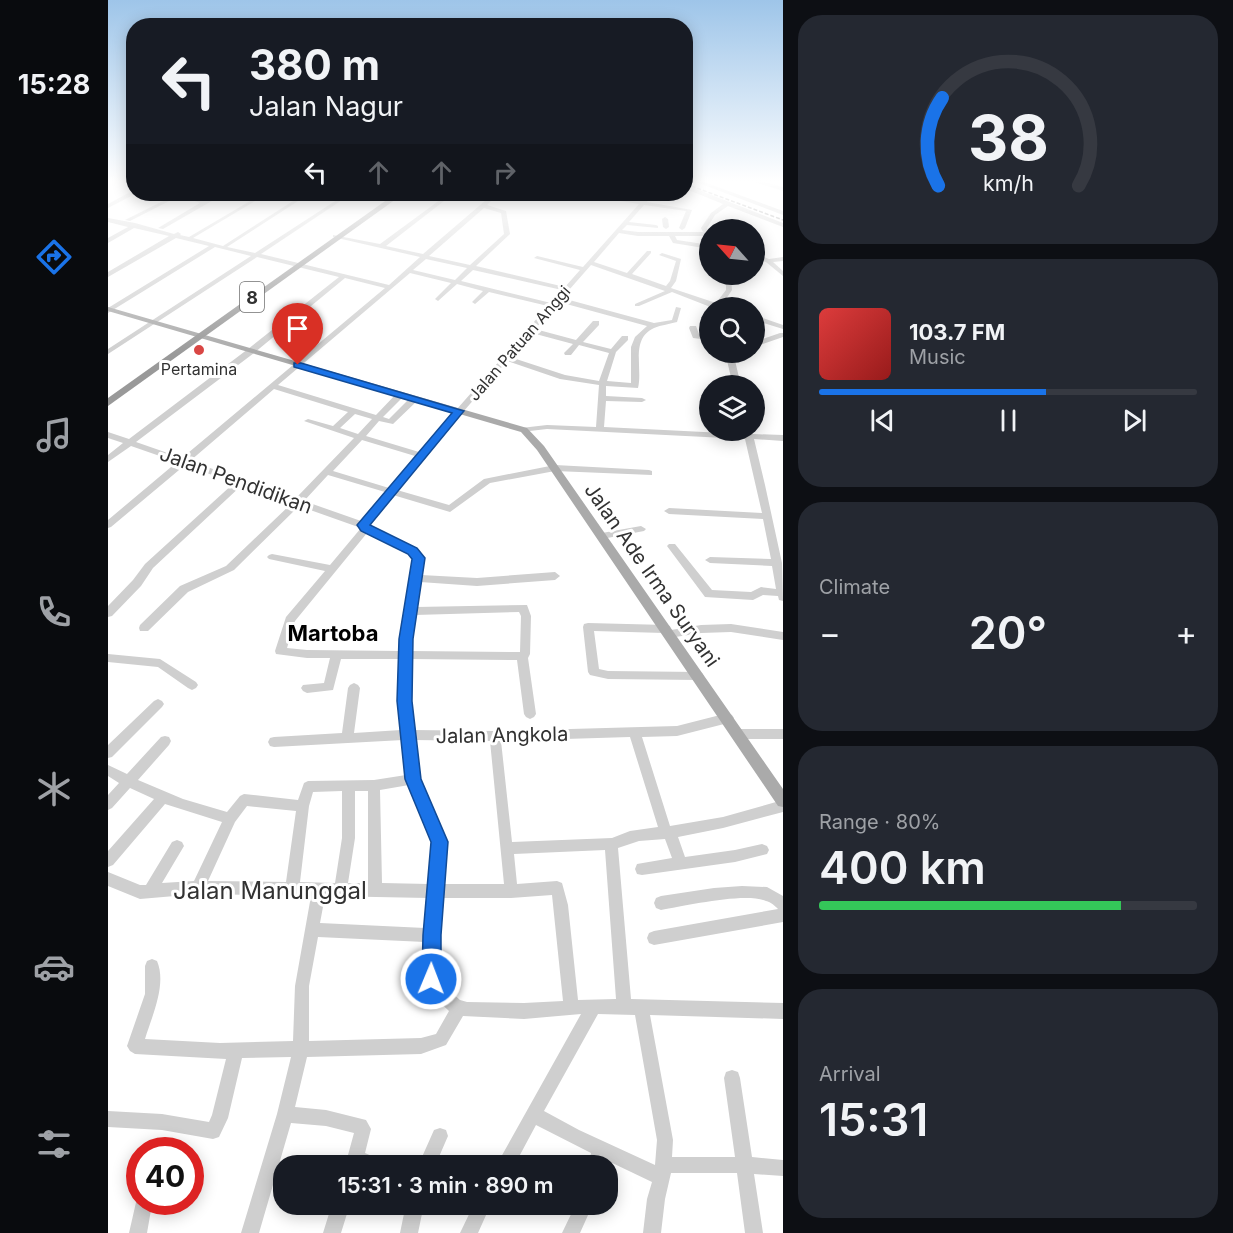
<!DOCTYPE html>
<meta charset="utf-8">
<style>
:root{--surface:#171b24;--page:#242831;--text:#f1f3f6;--muted:#9ea1a6;--line:#363941;--accent:#1a73e8}
body{margin:0;font-family:Inter,sans-serif;background:var(--page);color:var(--text);height:100vh;display:flex;flex-direction:column;font-size:22px;white-space:nowrap}
*{box-sizing:border-box;margin:0}
p{font-size:20px;color:var(--muted)}
.icon{flex:none;width:33px;height:33px;fill:none;stroke:currentColor;stroke-width:2;stroke-linecap:round;stroke-linejoin:round}
.map{position:relative;flex:1;overflow:hidden}
.drawer{display:flex;flex-direction:column;gap:15px;padding:15px;background:#0d0f14;width:450px}
.drawer>*{flex:none}
.hud{position:absolute;left:18px;top:18px;width:567px;height:183px;border-radius:24px;box-shadow:0 3px 15px #0003;background:#171b24;color:var(--text);overflow:hidden}
.needle{width:39px;rotate:297deg}
.tools{position:absolute;left:591px;top:219px;display:grid;gap:12px}
.tools a{display:grid;place-items:center;width:66px;height:66px;border-radius:50%;background:var(--surface);box-shadow:0 3px 15px #0003;font-size:30px}
.speed{position:absolute;left:18px;top:1137px;display:flex;gap:12px;font-size:30px;font-weight:700;text-align:center}
.speed>*{display:grid;place-content:center;width:78px;height:78px;border-radius:50%;background:var(--surface);box-shadow:0 3px 15px #0003;line-height:1}
.speed .limit{border:9px solid #d22;background:#fff;color:#111}
.pin{position:absolute;display:grid;place-items:center;width:51px;height:51px;color:#fff;margin:-62px -26px;border-radius:50% 50% 50% 0;rotate:-45deg;box-shadow:0 0 6px #0007}
.pin .icon{rotate:45deg}
.me{position:absolute;width:66px;margin:-33px;rotate:1deg;stroke-linejoin:round;filter:drop-shadow(0 0 4px #0008)}
.turn{display:flex;align-items:center;gap:21px;height:126px;padding:0 24px;font-size:27px}
.turn .icon{width:78px;height:78px;stroke-width:2.5}
.turn b{display:block;font-size:42px;line-height:51px}
.lanes{display:flex;align-items:center;height:57px;padding:0 24px;background:#0003;justify-content:center;gap:30px;direction:ltr}
.lanes .off{opacity:.35}
.big{font-size:45px;font-weight:600;line-height:1.1}
.drawer .card{flex:1;display:flex;flex-direction:column;justify-content:center;gap:9px;min-width:0;padding:0 21px;border-radius:24px;background:var(--page)}
.drawer .dial{align-items:center;gap:0}
.dial svg{height:156px;overflow:visible;fill:none;stroke:var(--line);stroke-width:7;stroke-linecap:round;text-anchor:middle}
.dial text{fill:var(--text);stroke:none}
.song{display:flex;align-items:center;gap:18px}
.cover{width:72px;height:72px;border-radius:9px;background:linear-gradient(135deg,hsl(0 70% 55%),hsl(0 70% 35%))}
.played{height:6px;border-radius:3px;background:linear-gradient(90deg,var(--accent) 60%,var(--line) 60%)}
.keys{display:flex;justify-content:space-around;direction:ltr}
.heat{display:flex;justify-content:space-between;align-items:center;font-size:33px;direction:ltr}
.charge{height:9px;border-radius:4px;background:linear-gradient(90deg,#34c759 80%,var(--line) 0)}
.trip{position:absolute;left:165px;top:1155px;width:345px;height:60px;border-radius:24px;background:var(--surface);box-shadow:0 3px 15px #0003;font-weight:600;line-height:60px;text-align:center}
main{display:flex;flex:1;min-height:0}
.dock{display:flex;flex-direction:column;width:108px;justify-content:space-around;align-items:center;background:#090b0e;color:var(--muted)}
.dock .icon{width:42px;height:42px}
.dock .active{color:var(--accent)}
.dock b{font-size:27px;color:var(--text)}
.map>svg:first-child{display:block}
</style>
<main>
<nav class="dock">
<b>15:28</b>
<svg class="icon active" aria-label="directions" viewBox="0 0 24 24"><path d="M12 3l9 9-9 9-9-9zM9 14v-3h6M13 9l2 2-2 2"/></svg>
<svg class="icon" aria-label="music" viewBox="0 0 24 24"><path d="M9 18V5l10-2v13"/><circle cx="6" cy="18" r="3"/><circle cx="16" cy="16" r="3"/></svg>
<svg class="icon" aria-label="phone" viewBox="0 0 24 24"><path d="M5 4h4l2 5-3 2q2 4 5 5l2-3 5 2v4C11 20 4 13 5 4z"/></svg>
<svg class="icon" aria-label="climate" viewBox="0 0 24 24"><path d="M12 3v18M4 7l16 10M4 17L20 7"/></svg>
<svg class="icon" aria-label="car" viewBox="0 0 24 24"><path d="M5 17H2v-5l4-1 3-4h7l3 4 3 1v5h-3M9 17h6M6 11h13"/><circle cx="7" cy="17" r="2"/><circle cx="17" cy="17" r="2"/></svg>
<svg class="icon" aria-label="filters" viewBox="0 0 24 24"><path d="M4 7h16M4 17h16"/><circle cx="9" cy="7" r="2"/><circle cx="15" cy="17" r="2"/></svg>
</nav>
<div class="map">
<svg width="675" height="1233" viewBox="0 0 675 1233">
<rect width="100%" height="100%" fill="#fff"/>
<g fill="none" stroke-linecap="round" stroke-linejoin="round">
<!-- minor -->
<path fill="#cfcfcf" fill-rule="evenodd" d="M588,182H596L675,211V215Z
M646,182H656L675,187V191Z
M578,185L675,223V227L620,206L607,215L599,228L602,238H598L596,236H567L569,240L602,245V249L565,243L561,236H530L511,233L486,262L519,273L539,251H543V253L524,274L558,286L562,281L568,261L551,255L554,253L573,259L568,281L563,288L608,303L618,290V279L623,278L624,290L614,305L619,308H605L564,292L531,306H527V304L557,291L483,265L454,298L546,323L564,320L568,307L573,308L569,322C562,324 553,325 546,328C522,339 535,368 530,388L498,386V396L534,398L538,400L534,402L498,401L496,427L636,434L635,430H643L644,434L675,435V441L646,439L657,485L674,563L675,601L671,600L670,596L655,595L645,600L597,597L559,546L561,544H567L604,590L643,592L653,587L668,589L664,566L602,563L597,560L602,557L663,559L655,519L561,514L556,511L561,508L654,513L637,439L439,429L413,432V428L439,425L488,427L491,385L452,379L399,361L318,455V458L315,459L289,490L341,505L376,479L447,465L541,470L544,471V475L447,471L382,483L342,512L285,495L260,525L307,549L315,558L313,575L369,578L447,572L452,576L447,580L369,586L312,582L308,607L419,605L423,616L422,654L420,658L428,714L426,717L422,719L418,717L416,714L409,660L303,659L302,701L305,730L387,731L569,726L620,713L624,715L626,718L624,721L620,723L569,736L534,737L562,826L615,817L675,800V812L615,828L570,837L577,857L627,850L654,844L659,846L661,850L659,854L627,862L534,875L529,874L527,869L529,864L564,858L557,839L531,841L510,848L523,999L675,1003V1019L542,1015L565,1140L564,1157H627L616,1078L618,1072L624,1070L630,1072L632,1078L644,1157L675,1160V1176L646,1174L655,1233H637L629,1173H563L557,1199L553,1233H535L539,1199L544,1182L498,1160L497,1166H480L483,1153L428,1125L406,1166H388L473,1014L416,1019L355,1016L338,1045L313,1054L199,1057L187,1107L218,1110L258,1120L263,1129L257,1153L273,1160L275,1166H237L246,1133L218,1126L183,1123L151,1233H133L169,1114L183,1057L134,1058L120,1118L111,1137L105,1139L54,1130L0,1127V1111L54,1114L101,1122L104,1115L118,1059L27,1054L22,1051L19,1046L37,994V966L39,961L44,959L49,961C59,984 44,1016 37,1039L112,1043L185,1041L187,986L203,896L90,894L32,899L0,886V872L32,885H38L64,842L69,840L74,842L76,846L54,883L86,881L114,822L57,804L5,865L0,867V851L46,799L22,788L4,808L0,810V795L11,783L0,776V765L19,774L53,737L57,736L61,737L63,741L61,745L30,780L75,799L119,812L132,796L136,794L190,800L196,783L200,781L266,780L298,775L295,740L166,747L162,746L160,742L162,738L166,737L234,733L240,688L242,685L246,683L250,685L252,688L246,733L293,730L290,701L292,659H233L225,690L199,693L195,691L193,688L195,685L216,683L222,658H199L168,654L167,651L178,617L217,571L161,559L159,557L161,555L164,554L222,565L253,528L191,506L126,570L80,592L40,631H32L31,628L32,625L72,586L118,566L184,503L134,485L45,568L33,586L4,616L0,617V606L25,580L37,564L126,483L77,465L3,527L0,528V520L69,462L23,446L0,462V455L15,443L0,438V432L21,439L140,349L231,277L149,257L0,354V349L143,256L107,247L0,313V308L101,246L68,238L0,277V272L61,236L26,228L0,243V238L20,227L0,222V218L27,223L66,234L70,232L73,234L72,235L81,237L154,194H159L85,238L115,246L196,194H201L119,247L147,253L238,194H243L153,254L281,285L312,257L225,237V235L272,244L340,194H345L278,246L315,254L385,194H390L379,205L398,211L402,234L368,266L457,287L472,270L426,258L429,256L475,267L531,204L506,200L498,194H503L510,198L534,201L540,194H545L539,202L584,210L577,228L574,230L571,228L578,211L536,205L521,222L548,225L550,226V228L519,225L514,230L530,232H595L593,228L603,213L615,204L578,189ZM376,208L393,213L396,234L362,265L321,256ZM318,259L359,268L347,280L305,270ZM365,270L454,290L443,303L353,281ZM302,273L343,283L327,299L330,301L349,284L375,291L364,302L367,304L381,292L440,306L311,452L258,436L271,421L285,424L309,401V397H303L281,419L275,417L295,397V393H289L268,415L170,385ZM237,278L277,288L74,458L28,442L146,353ZM451,302L539,326L527,337L523,347V383L499,381L508,352L520,340V336H514L503,349L475,342L491,325V321H485L468,340L427,329ZM424,333L465,344L456,353L457,355H463L471,345L501,353L491,381L457,375L402,357ZM166,389L240,412L225,426L200,419L196,421L246,438L188,498L82,461ZM247,414L264,419L250,434L232,428ZM254,440L307,456L281,488L225,471ZM220,475L277,492L253,521L196,501ZM259,533L301,553L305,559L292,651L199,650L179,648L187,621ZM411,612L413,616L412,652L303,651L307,615ZM522,737L550,827L522,831L504,838L404,842L393,741ZM306,740L382,741L396,884H335L338,842L311,779ZM301,785L324,842L321,884L274,883L272,790ZM234,791V838L227,883L192,882L201,806L205,792ZM247,791H260V883H240L247,838ZM139,806L188,811L178,882L100,881L127,822ZM497,850L508,999L470,1000L460,905L454,883L449,881L409,884L406,854ZM444,895L455,1001L416,1003L359,1002L352,1000L332,982L331,935L334,898H403ZM217,896L320,898L317,928L212,923ZM210,937L317,942L316,979L321,992L341,1011L328,1034L313,1038L201,1041V986ZM490,1014L527,1015L549,1140L547,1165L471,1130L436,1111Z
M26,190V194H27L0,208V204Z
M69,194H75L22,221L17,220Z
M110,194H116L55,229L50,228L92,203L81,199V197L97,201Z
M557,217L560,219L561,227L558,229L555,227L554,219Z
M646,253L661,259L675,257V261L665,262L675,271V276L658,262L646,258Z
M646,315L675,325V329L646,320Z
M582,326H588L591,334L602,336V340L585,338L581,328Z
M672,333H675V337L646,347V342Z
M617,352H625L633,386H625Z
M533,526L538,529L536,531L494,539L489,536L494,533Z
M480,623L558,625L562,626L563,630L593,625L623,624L675,632V640L623,632L593,633L561,638L557,637L556,633L486,631L491,669L500,671L590,672L594,673L596,676L594,679L590,680L500,679L482,675L480,672L475,627L476,624Z
M0,654L52,659L88,682L90,685L88,688L84,690L80,688L50,667L0,662Z
M50,699L54,701L56,704L54,707L4,757L0,758V745L46,701Z
M630,729H675V739H630L626,738L624,734L626,730Z
M634,886L659,887L675,896V922L546,945L541,943L539,938L541,933L546,931L670,909C667,906 663,902 658,901C637,892 577,906 553,910L548,908L546,903L548,898L553,896L606,888Z
M332,1128L338,1130L340,1136L327,1166H310L326,1130Z
M32,1197V1202H43L44,1204L39,1233H21L29,1198Z
M224,1204H242L233,1233H215Z
M298,1204H316L310,1233H292Z
M366,1204H383L370,1233H352Z
M468,1204H485L472,1233H454Z"/>
<!-- major -->
<path fill="#aaa" fill-rule="evenodd" d="M0,307L419,428L436,446L675,789V807L670,806L429,450L413,432L0,311Z"/>
<!-- highway -->
<path fill="#999" fill-rule="evenodd" d="M287,194H295L0,406V398Z"/>
<!-- rail -->
<path stroke="#878787" stroke-width="1.5" stroke-dasharray="4 2" stroke-linecap="butt" d="M578,184L675,220"/>
</g>
<!-- sky -->
<linearGradient id="sky" x2="0" y2="1"><stop stop-color="#9ec5e9"/><stop offset="0.51" stop-color="#fff"/><stop offset="1" stop-color="#fff" stop-opacity="0"/></linearGradient>
<rect width="675" height="355" fill="url(#sky)"/>
<!-- route -->
<path fill="#1a73e8" stroke="#114b97" stroke-width="1.5" d="M186,363H193L356,411L262,525L309,548L317,558L305,639L304,701L313,779L340,842L333,935V979L330,986L323,988L316,986L314,979L315,935L323,842L297,779L289,701L291,639L304,559L300,554L253,531L249,525L344,413L186,367Z"/>
<!-- markers -->
<circle fill="#d94644" stroke="#fff" stroke-width="2" cx="91" cy="350" r="6"/>
<g text-anchor="middle" dominant-baseline="central" stroke-width="6" stroke-linejoin="round" paint-order="stroke">
<!-- far-street labels -->
<g font-size="16" fill="#323232" stroke="#fff">
<text transform="translate(411 343) rotate(-49)">Jalan Patuan Anggi</text>
</g>
<!-- far-poi labels -->
<g font-size="16" fill="#323232" stroke="#fff">
<text x="91" y="369">Pertamina</text>
</g>
<!-- shield labels -->
<rect fill="#fff" stroke="#707070" stroke-width="1.5" x="132" y="282" width="24" height="30" rx="4.5"/>
<g font-size="18" font-weight="bold" fill="#323232">
<text x="144" y="297">8</text>
</g>
<!-- street labels -->
<g font-size="20" fill="#323232" stroke="#fff">
<text transform="translate(128 480) rotate(20)">Jalan Pendidikan</text>
<text transform="translate(544 575) rotate(55)">Jalan Ade Irma Suryani</text>
<text transform="translate(394 735) rotate(-1)">Jalan Angkola</text>
</g>
<!-- quarter labels -->
<g font-size="22" font-weight="bold" fill="#000" stroke="#fff">
<text x="225" y="633">Martoba</text>
</g>
<!-- near-street labels -->
<g font-size="24" fill="#323232" stroke="#fff">
<text x="162" y="890">Jalan Manunggal</text>
</g>
</g>
</svg>
<div class="tools">
<a><svg class="needle" viewBox="-14 -14 28 28"><path d="M0-13l5 13h-10z" fill="#e53935"/><path d="M0 13l5-13h-10z" fill="#9ea1a6"/></svg></a>
<a><svg class="icon" aria-label="search" viewBox="0 0 24 24"><circle cx="10" cy="10" r="6"/><path d="M15 15l6 6"/></svg></a>
<a><svg class="icon" aria-label="layers" viewBox="0 0 24 24"><path d="M12 4l9 5-9 5-9-5zM3 14l9 5 9-5"/></svg></a>
</div>
<div class="speed"><div class="limit">40</div></div>
<div class="pin" style="left:190px;top:365px;background:#d93025"><svg class="icon" aria-label="arrive" viewBox="0 0 24 24"><path d="M6 21V4h12l-3 4 3 4H6"/></svg></div>
<svg class="me" style="left:323px;top:979px" viewBox="-20 -20 40 40"><circle r="17" fill="#1a73e8" stroke="#fff" stroke-width="3"/><path d="M0-11L8 9 0 5-8 9z" fill="#fff"/></svg>
<div class="trip">15:31 · 3 min · 890 m</div>
<div class="hud">
<div class="turn"><svg class="icon" aria-label="left" viewBox="0 0 24 24"><path d="M17 20v-9H6M10 6l-5 5 5 5"/></svg><div><b>380 m</b>Jalan Nagur</div></div>
<div class="lanes"><svg class="icon" aria-label="left" viewBox="0 0 24 24"><path d="M17 20v-9H6M10 6l-5 5 5 5"/></svg><svg class="icon off" aria-label="ahead" viewBox="0 0 24 24"><path d="M12 20V5M6 11l6-6 6 6"/></svg><svg class="icon off" aria-label="ahead" viewBox="0 0 24 24"><path d="M12 20V5M6 11l6-6 6 6"/></svg><svg class="icon off" aria-label="right" viewBox="0 0 24 24"><path d="M7 20v-9h11M14 6l5 5-5 5"/></svg></div>
</div>
</div>
<section class="drawer">
<div class="card dial"><svg viewBox="0 0 100 80">
<path d="M14 69A42 42 0 1 1 86 69"/>
<path d="M14 69A42 42 0 0 1 16 24" stroke="#1a73e8"/>
<text x="50" y="56" font-size="32" font-weight="700">38</text>
<text x="50" y="72" font-size="11">km/h</text>
</svg></div>
<div class="card">
<div class="song"><i class="cover"></i><div><b>103.7 FM</b><p>Music</p></div></div>
<div class="played"></div>
<div class="keys"><svg class="icon" aria-label="previous" viewBox="0 0 24 24"><path d="M18 5L8 12l10 7zM5 5v14"/></svg><svg class="icon" aria-label="pause" viewBox="0 0 24 24"><path d="M8 5v14M16 5v14"/></svg><svg class="icon" aria-label="next" viewBox="0 0 24 24"><path d="M6 5l10 7-10 7zM19 5v14"/></svg></div>
</div>
<div class="card"><p>Climate</p>
<div class="heat"><a>−</a><b class="big">20°</b><a>+</a></div>
</div>
<div class="card"><p>Range · 80%</p><b class="big">400 km</b><div class="charge"></div></div>
<div class="card"><p>Arrival</p><b class="big">15:31</b></div>
</section>
</main>
